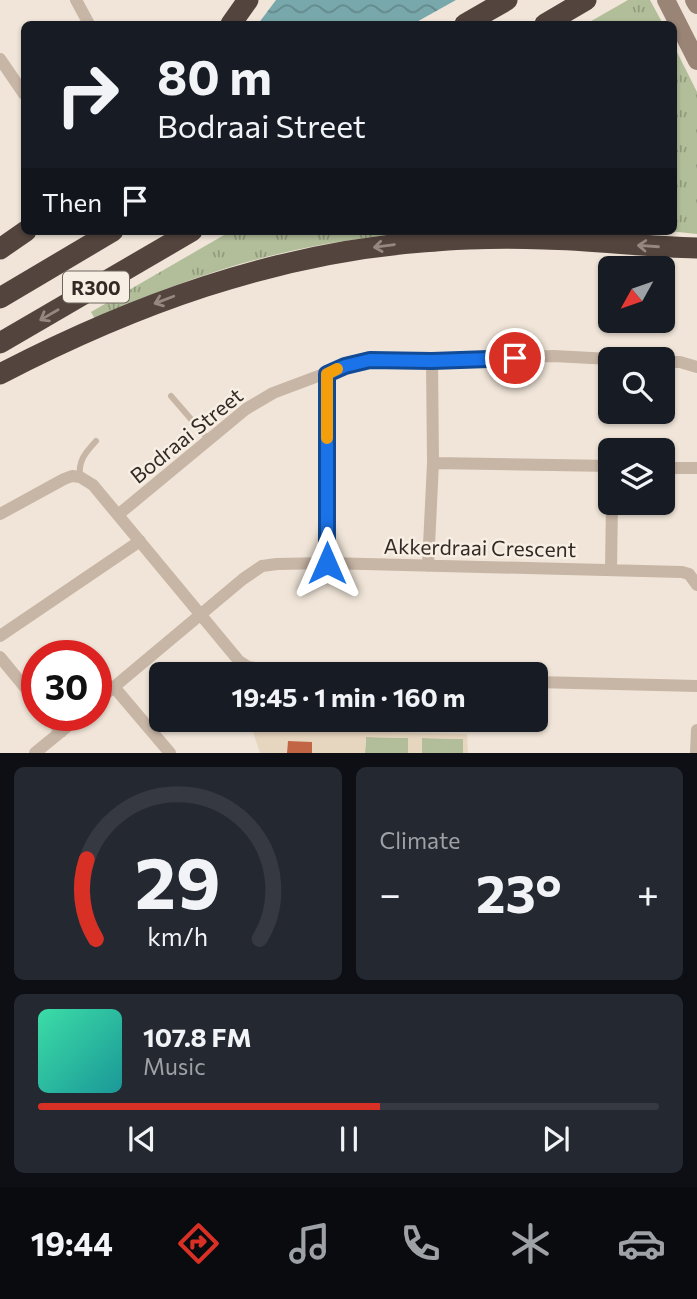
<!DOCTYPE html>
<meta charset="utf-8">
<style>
:root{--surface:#171b24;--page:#242831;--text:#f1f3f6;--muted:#9ea1a6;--line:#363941;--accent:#d93025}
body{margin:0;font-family:Commissioner,sans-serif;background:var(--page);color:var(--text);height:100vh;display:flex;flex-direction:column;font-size:26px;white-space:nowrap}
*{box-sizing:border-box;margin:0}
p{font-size:23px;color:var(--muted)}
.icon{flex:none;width:38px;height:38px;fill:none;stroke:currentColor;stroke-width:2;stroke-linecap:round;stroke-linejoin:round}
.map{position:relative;height:753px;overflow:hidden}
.panel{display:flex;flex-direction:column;gap:14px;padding:14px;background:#0d0f14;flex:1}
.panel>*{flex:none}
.top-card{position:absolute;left:21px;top:21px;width:656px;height:214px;border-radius:10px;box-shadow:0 2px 5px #0004;background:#171b24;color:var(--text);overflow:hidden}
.needle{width:46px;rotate:230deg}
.tools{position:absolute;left:598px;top:256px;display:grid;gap:14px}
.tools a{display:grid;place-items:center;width:77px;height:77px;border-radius:10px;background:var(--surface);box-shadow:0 2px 5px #0004;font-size:35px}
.speed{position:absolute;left:21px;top:640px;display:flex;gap:14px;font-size:35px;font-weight:700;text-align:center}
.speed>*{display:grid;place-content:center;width:91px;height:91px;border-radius:50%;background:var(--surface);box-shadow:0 2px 5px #0004;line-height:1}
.speed .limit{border:10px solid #d22;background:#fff;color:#111}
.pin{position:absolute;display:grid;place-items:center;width:60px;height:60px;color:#fff;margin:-30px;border:4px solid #fff;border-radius:50%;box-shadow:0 2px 7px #0007}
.me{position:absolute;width:77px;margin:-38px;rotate:0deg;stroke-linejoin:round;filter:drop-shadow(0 0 5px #0008)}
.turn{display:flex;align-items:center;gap:24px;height:147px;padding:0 21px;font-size:32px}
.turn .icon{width:91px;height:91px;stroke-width:2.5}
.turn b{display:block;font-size:49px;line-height:60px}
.then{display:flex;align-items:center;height:66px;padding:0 21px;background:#0003;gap:14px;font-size:26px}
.big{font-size:52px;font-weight:700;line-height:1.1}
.panel .widget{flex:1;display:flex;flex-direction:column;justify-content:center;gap:10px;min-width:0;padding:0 24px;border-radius:10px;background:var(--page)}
.panel .dial{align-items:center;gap:0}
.dial svg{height:182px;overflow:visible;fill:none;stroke:var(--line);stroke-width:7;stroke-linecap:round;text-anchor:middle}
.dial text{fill:var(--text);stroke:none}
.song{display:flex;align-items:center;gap:21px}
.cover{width:84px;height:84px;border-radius:10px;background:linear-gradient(135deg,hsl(160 70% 55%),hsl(180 70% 35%))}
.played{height:7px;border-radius:4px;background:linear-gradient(90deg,var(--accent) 55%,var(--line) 55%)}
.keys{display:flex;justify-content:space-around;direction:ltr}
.heat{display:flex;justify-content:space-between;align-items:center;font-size:38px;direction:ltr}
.panel .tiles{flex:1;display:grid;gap:14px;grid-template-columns:1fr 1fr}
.widget:last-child{grid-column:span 2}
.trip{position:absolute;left:149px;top:662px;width:399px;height:70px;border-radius:10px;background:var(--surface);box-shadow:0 2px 5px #0004;font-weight:700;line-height:70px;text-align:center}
.dock{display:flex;height:112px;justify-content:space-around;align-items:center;background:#090b0e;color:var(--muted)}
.dock .icon{width:49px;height:49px}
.dock .current{color:var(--accent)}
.dock b{font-size:32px;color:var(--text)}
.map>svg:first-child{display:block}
</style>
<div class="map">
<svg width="697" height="753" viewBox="0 0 697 753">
<defs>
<pattern id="grass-tufts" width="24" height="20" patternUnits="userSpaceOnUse" patternTransform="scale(1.75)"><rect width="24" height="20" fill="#b1be99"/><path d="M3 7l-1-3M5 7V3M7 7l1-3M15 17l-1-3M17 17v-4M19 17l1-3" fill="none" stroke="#919b7d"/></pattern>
<pattern id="water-waves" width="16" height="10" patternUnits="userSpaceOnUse" patternTransform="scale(1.75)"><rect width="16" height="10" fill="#78a8ab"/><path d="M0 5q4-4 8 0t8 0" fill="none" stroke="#63898b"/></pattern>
</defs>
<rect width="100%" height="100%" fill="#f0e5d8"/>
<!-- grass -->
<path fill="url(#grass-tufts)" d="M628,0H650L663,24H586Z
M674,46L697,92V234L668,231H674Z
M231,231H423C379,236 335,241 291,251C223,266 159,290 95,319L91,312Z"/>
<!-- garden -->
<path fill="#b1be99" d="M366,737L409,738L408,753H365Z
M422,738L464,739L463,753H422Z"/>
<!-- plaza -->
<path fill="#e7d6bf" d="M252,729L467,734L468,753H463V739L422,738V753H408V738L366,737L365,753H312V742L288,741L287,753H260Z"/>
<!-- water -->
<path fill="url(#water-waves)" d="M276,0H456L413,24H258Z"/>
<!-- building -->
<path fill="#c16544" d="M288,741L312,742V753H287Z"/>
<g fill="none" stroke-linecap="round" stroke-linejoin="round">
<!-- service -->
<path stroke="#c7b5a5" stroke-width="6" d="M171,396L209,440
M80,477C78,461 85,453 96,441"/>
<!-- minor -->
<path stroke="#c7b5a5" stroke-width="12" d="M76,0L89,24
M0,59L24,94
M663,362H680L697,367
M327,374V563
M433,463L611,466
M663,468H697
M0,514L64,479L72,476L80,477L93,485L239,661L248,667L277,671L411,674
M119,514L246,409L273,393L345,366L370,360L432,361L553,356L611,359
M428,566L433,463L432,361
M611,569L612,502
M0,636L140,541
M0,657L37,702
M536,682L697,686
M114,687L170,753
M96,702L243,579L262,566L277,564L327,563L682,572L689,574L697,585
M48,716L61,732
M35,753L80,716
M696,753L697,730"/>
<!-- secondary -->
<path stroke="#9a8476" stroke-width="18" d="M666,0L697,61
M694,0L697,5"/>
<!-- motorway -->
<path stroke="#53443d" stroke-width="21" d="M231,24L248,0
M465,24L507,0
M545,24L586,0
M0,249L26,231
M0,298L113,231
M0,343L192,231
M0,374C133,305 272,254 422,242C438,241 454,239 469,239C494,238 519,238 544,239C595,240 646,247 697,248"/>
</g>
<!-- one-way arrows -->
<defs><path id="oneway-shaft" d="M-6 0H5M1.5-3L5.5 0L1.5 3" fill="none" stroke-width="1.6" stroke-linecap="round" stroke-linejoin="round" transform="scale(1.75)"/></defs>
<g stroke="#958880">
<use href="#oneway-shaft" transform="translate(384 246) rotate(172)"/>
<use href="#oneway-shaft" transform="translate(648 246) rotate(-176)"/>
<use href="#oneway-shaft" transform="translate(164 300) rotate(159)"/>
<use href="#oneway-shaft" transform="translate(49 315) rotate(150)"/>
</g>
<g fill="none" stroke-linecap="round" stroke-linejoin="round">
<!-- route casing -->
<g stroke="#114b97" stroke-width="18">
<path id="route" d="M327,563V374L345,366L370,360L432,361L515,358"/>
</g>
<!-- route -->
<use href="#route" stroke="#1a73e8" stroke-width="12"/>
<!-- slow -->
<path stroke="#f59e0b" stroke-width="12" d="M327,438V374L337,369"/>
</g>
<g text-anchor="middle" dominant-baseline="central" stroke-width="5" stroke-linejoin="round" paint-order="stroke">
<!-- shield labels -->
<rect fill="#f8efe4" stroke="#6e655f" stroke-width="2" x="63" y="271.5" width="66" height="31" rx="5"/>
<g font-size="19" font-weight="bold" fill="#332a26">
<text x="96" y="287">R300</text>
</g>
<!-- street labels -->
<g font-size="21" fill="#332a26" stroke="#f8efe4">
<text transform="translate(186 435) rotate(-39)">Bodraai Street</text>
<text transform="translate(480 547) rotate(1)">Akkerdraai Crescent</text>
</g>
</g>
</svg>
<div class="tools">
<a><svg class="needle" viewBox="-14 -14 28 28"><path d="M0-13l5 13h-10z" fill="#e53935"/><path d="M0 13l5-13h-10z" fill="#9ea1a6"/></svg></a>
<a><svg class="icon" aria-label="search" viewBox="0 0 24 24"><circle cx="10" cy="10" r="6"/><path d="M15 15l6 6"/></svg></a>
<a><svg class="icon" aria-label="layers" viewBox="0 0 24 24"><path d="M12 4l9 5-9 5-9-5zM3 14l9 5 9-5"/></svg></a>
</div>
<div class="speed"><div class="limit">30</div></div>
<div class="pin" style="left:515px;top:358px;background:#d93025"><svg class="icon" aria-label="arrive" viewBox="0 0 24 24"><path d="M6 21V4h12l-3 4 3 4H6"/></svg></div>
<svg class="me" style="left:327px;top:563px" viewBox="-20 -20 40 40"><path d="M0-17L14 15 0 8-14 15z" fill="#1a73e8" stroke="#fff" stroke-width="4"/></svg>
<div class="trip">19:45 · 1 min · 160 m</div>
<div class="top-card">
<div class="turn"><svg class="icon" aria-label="right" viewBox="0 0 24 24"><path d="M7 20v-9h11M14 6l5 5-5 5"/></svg><div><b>80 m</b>Bodraai Street</div></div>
<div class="then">Then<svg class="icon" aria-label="arrive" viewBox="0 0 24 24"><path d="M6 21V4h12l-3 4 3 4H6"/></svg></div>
</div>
</div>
<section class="panel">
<div class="tiles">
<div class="widget dial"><svg viewBox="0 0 100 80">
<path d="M14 69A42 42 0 1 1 86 69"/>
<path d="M14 69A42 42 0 0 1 10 34" stroke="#d93025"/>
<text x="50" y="56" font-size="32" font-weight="700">29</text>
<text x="50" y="72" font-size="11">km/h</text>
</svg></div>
<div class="widget"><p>Climate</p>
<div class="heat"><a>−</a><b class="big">23°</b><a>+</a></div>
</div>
<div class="widget">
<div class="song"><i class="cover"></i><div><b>107.8 FM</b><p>Music</p></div></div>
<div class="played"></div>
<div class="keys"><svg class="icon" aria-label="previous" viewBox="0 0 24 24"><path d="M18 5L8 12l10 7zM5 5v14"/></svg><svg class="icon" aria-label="pause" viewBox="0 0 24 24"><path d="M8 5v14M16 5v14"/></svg><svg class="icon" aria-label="next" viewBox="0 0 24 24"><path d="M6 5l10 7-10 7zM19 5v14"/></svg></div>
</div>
</div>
</section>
<nav class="dock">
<b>19:44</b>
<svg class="icon current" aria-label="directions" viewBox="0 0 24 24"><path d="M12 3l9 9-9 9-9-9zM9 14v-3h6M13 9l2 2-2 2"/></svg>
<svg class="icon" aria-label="music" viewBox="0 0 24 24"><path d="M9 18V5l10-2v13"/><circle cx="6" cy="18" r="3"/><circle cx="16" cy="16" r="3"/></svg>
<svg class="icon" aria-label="phone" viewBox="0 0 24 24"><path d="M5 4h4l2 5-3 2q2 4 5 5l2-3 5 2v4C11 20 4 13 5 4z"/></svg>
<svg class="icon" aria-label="climate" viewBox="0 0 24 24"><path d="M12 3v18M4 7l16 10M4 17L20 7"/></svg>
<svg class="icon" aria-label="car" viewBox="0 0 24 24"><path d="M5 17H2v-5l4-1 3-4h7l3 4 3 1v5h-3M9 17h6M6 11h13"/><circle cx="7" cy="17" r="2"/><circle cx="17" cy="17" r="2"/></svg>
</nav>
